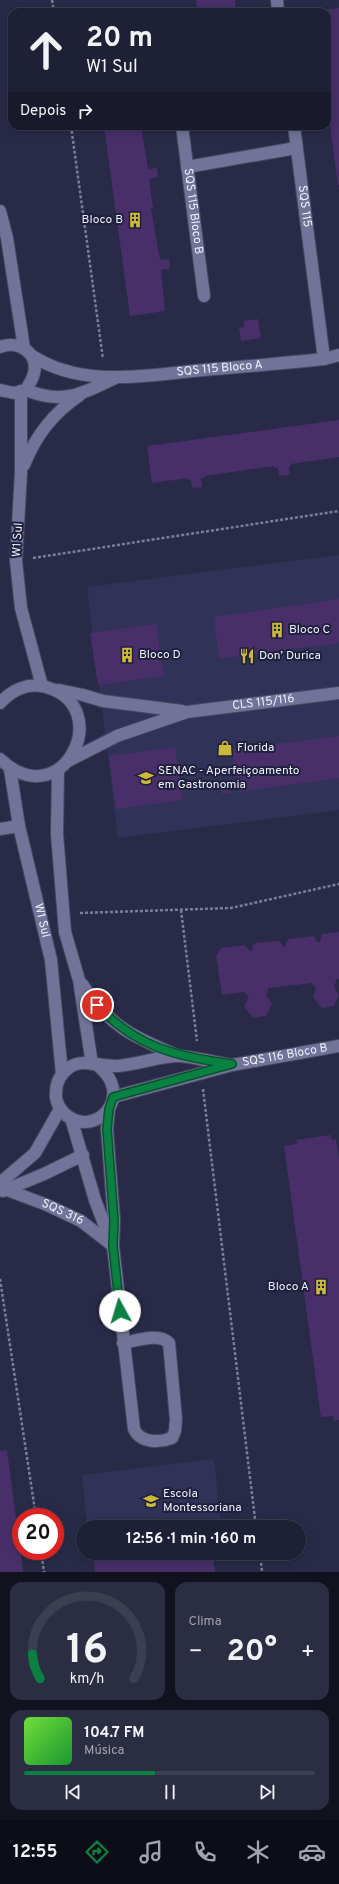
<!DOCTYPE html>
<html lang="pt">
<meta charset="utf-8">
<style>
:root{--surface:#1e2036;--page:#2b2d42;--text:#f1f3f6;--muted:#a1a3ad;--line:#3c3e51;--accent:#0b8043}
body{margin:0;font-family:Overpass,sans-serif;background:var(--page);color:var(--text);height:100vh;display:flex;flex-direction:column;font-size:15px;white-space:nowrap}
*{box-sizing:border-box;margin:0}
p{font-size:13px;color:var(--muted)}
.icon{flex:none;width:22px;height:22px;fill:none;stroke:currentColor;stroke-width:2;stroke-linecap:round;stroke-linejoin:round}
.map{position:relative;height:1572px;overflow:hidden}
.details{display:flex;flex-direction:column;gap:10px;padding:10px;background:#10121e;flex:1}
.details>*{flex:none}
.guide{position:absolute;left:8px;top:8px;width:323px;height:122px;border-radius:12px;box-shadow:0 2px 10px #0003,0 0 0 1px var(--line);background:#1e2036;color:var(--text);overflow:hidden}
.speed{position:absolute;left:12px;top:1508px;display:flex;gap:8px;font-size:20px;font-weight:700;text-align:center}
.speed>*{display:grid;place-content:center;width:52px;height:52px;border-radius:50%;background:var(--surface);box-shadow:0 2px 10px #0003,0 0 0 1px var(--line);line-height:1}
.speed .limit{border:6px solid #d22;background:#fff;color:#111}
.pin{position:absolute;display:grid;place-items:center;width:34px;height:34px;color:#fff;margin:-17px;border:2px solid #fff;border-radius:50%;box-shadow:0 1px 4px #0007}
.me{position:absolute;width:44px;margin:-22px;rotate:354deg;stroke-linejoin:round;filter:drop-shadow(0 0 3px #0008)}
.turn{display:flex;align-items:center;gap:14px;height:84px;padding:0 12px;font-size:18px}
.turn .icon{width:52px;height:52px;stroke-width:2.5}
.turn b{display:block;font-size:28px;line-height:34px}
.then{display:flex;align-items:center;height:38px;padding:0 12px;background:#0003;gap:8px;font-size:15px}
.big{font-size:30px;font-weight:700;line-height:1.1}
.details .tile{flex:1;display:flex;flex-direction:column;justify-content:center;gap:6px;min-width:0;padding:0 14px;border-radius:12px;background:var(--page)}
.details .dial{align-items:center;gap:0}
.dial svg{height:104px;overflow:visible;fill:none;stroke:var(--line);stroke-width:7;stroke-linecap:round;text-anchor:middle}
.dial text{fill:var(--text);stroke:none}
.song{display:flex;align-items:center;gap:12px}
.cover{width:48px;height:48px;border-radius:6px;background:linear-gradient(135deg,hsl(100 70% 55%),hsl(130 70% 35%))}
.played{height:4px;border-radius:2px;background:linear-gradient(90deg,var(--accent) 45%,var(--line) 45%)}
.keys{display:flex;justify-content:space-around;direction:ltr}
.heat{display:flex;justify-content:space-between;align-items:center;font-size:22px;direction:ltr}
.details .tiles{flex:1;display:grid;gap:10px;grid-template-columns:1fr 1fr}
.tile:last-child{grid-column:span 2}
.trip{position:absolute;left:76px;top:1520px;width:230px;height:40px;border-radius:20px;background:var(--surface);box-shadow:0 2px 10px #0003,0 0 0 1px var(--line);font-weight:700;line-height:40px;text-align:center}
.tabs{display:flex;height:64px;justify-content:space-around;align-items:center;background:#0c0d16;color:var(--muted)}
.tabs .icon{width:28px;height:28px}
.tabs .selected{color:var(--accent)}
.tabs b{font-size:18px;color:var(--text)}
.map>svg:first-child{display:block}
</style>
<div class="map">
<svg width="339" height="1572" viewBox="0 0 339 1572">
<rect width="100%" height="100%" fill="#282a48"/>
<!-- built -->
<path fill="#313257" d="M339,555V810L118,838L87,587Z
M214,1459L221,1527H87L82,1475Z"/>
<!-- building -->
<path fill="#482f6a" d="M196,0H235L236,12H198Z
M339,8V185H338L327,102V12L319,11Z
M104,126H141L148,169L157,168L158,177L149,179L153,208H151L160,260L169,259L170,268L161,270L165,311L130,316Z
M258,319L261,338L241,341L239,328L245,327L243,321Z
M339,420V457L291,464V466H289L290,475L279,476L278,468H275L274,466L204,476L205,478H201L202,487L192,488L191,480H188V478L152,483L147,446Z
M339,599V643L219,659L214,617Z
M156,624L164,676L98,685L90,633Z
M339,736V778L238,792L232,750Z
M175,747L183,800L116,809L109,756Z
M229,783L231,793L222,794L220,784Z
M339,932V979H337L334,986L339,995L334,1006L322,1008L313,997L316,988L312,983L269,988L266,995L272,1003L266,1016L253,1018L244,1006L249,997L244,992L222,995L216,956L221,948L245,945L250,951L253,950L252,947L255,943L279,941L284,947L286,946V942L289,939L314,936L317,942H320L322,934Z
M331,1135L332,1140L336,1139L339,1158V1420L334,1421L333,1416L321,1417L284,1146L297,1144L296,1140Z
M7,1450L23,1572H0V1451Z
M93,1553H212L215,1572H95Z"/>
<g fill="none" stroke-linecap="round" stroke-linejoin="round">
<!-- minor casing -->
<g stroke="#47475f" stroke-width="14">
<g id="minor">
<path d="M277,0L278,12"/>
<path id="s1" d="M182,126L204,296"/>
<path id="s2" d="M294,126L324,359"/>
<path d="M187,167L296,148"/>
<path d="M0,211L7,238L24,348"/>
<path d="M0,347C17,340 39,352 34,373C33,379 29,384 26,390L14,393L0,390"/>
<path id="s3" d="M31,355C82,389 146,375 203,370C243,367 284,363 324,359L339,355"/>
<path d="M26,390C62,405 82,394 115,378"/>
<path d="M21,391V472L16,561L21,608L42,686"/>
<path d="M24,465C36,435 53,413 80,395"/>
<path d="M59,690L83,695L103,701L182,711"/>
<path d="M0,703C12,690 28,682 46,687C117,707 62,818 0,759"/>
<path id="s4" d="M68,761L117,736L187,712L339,693"/>
<path id="s5" d="M10,769L19,826L51,960L62,1074"/>
<path d="M58,770L57,834L65,932L79,980L92,1064"/>
<path d="M0,829L19,826"/>
<path d="M82,984C108,1026 135,1038 179,1056"/>
<path d="M97,1065C135,1094 99,1135 70,1118C62,1113 55,1103 56,1093C56,1082 61,1073 70,1067C83,1058 102,1067 117,1066C137,1065 161,1055 181,1056C197,1058 215,1062 232,1065"/>
<path id="s6" d="M113,1097L232,1065L339,1046"/>
<path d="M109,1109L107,1129L114,1220L113,1246L134,1429C140,1443 159,1443 172,1438L175,1431L176,1419L169,1343C159,1332 136,1341 123,1343"/>
<path d="M71,1118L95,1200L111,1242"/>
<path d="M0,1183L35,1153L60,1109"/>
<path id="s7" d="M7,1190L47,1205L81,1221L112,1245"/>
<path d="M3,1191L44,1174L83,1155"/>
</g>
</g>
<!-- path -->
<path stroke="#7c7e94" stroke-width="2.5" stroke-dasharray="3 2" stroke-linecap="butt" d="M52,0L54,12
M71,126L103,359
M33,558L339,511
M181,910L197,1041
M80,913L231,908L339,884
M203,1089L256,1527
M0,1279L36,1517
M41,1551L44,1572
M260,1553L262,1572"/>
<!-- minor -->
<use href="#minor" stroke="#717498" stroke-width="12"/>
</g>
<g fill="none" stroke-linecap="round" stroke-linejoin="round">
<!-- route casing -->
<g stroke="#07532c" stroke-width="10">
<path id="route" d="M97,1005C135,1047 178,1057 232,1064L113,1097L109,1109L107,1129L114,1220L113,1246L120,1311"/>
</g>
<!-- route -->
<use href="#route" stroke="#0b8043" stroke-width="7"/>
</g>
<!-- icons -->
<defs>
<g id="building-bare" transform="scale(1.2)"><path d="M-4-6H4V6H1V3H-1V6H-4ZM-2.5-4.3h1.7v1.8h-1.7ZM.8-4.3h1.7v1.8H.8ZM-2.5-1h1.7V.8h-1.7ZM.8-1h1.7V.8H.8Z" fill="#ccb939" stroke="#1f203d" stroke-width="2.5" paint-order="stroke"/></g>
<g id="restaurant-bare" transform="scale(1.2)"><path d="M-5-6h1v4h1v-4h1v4h1v-4h1v5L-1.5 .5V6h-2V.5L-5-1ZM5-6V6H3V1.5H1.5Q1.5-4 5-6Z" fill="#ccb939" stroke="#1f203d" stroke-width="2.5" paint-order="stroke"/></g>
<g id="shop-bare" transform="scale(1.2)"><path d="M-5-2.5h2.3a2.7 3.5 0 0 1 5.4 0H5L5.5 6h-11ZM-1.5-2.5h3a1.5 2.3 0 0 0-3 0Z" fill="#ccb939" stroke="#1f203d" stroke-width="2.5" paint-order="stroke"/></g>
<g id="university-bare" transform="scale(1.2)"><path d="M0-5L7-2L0 1L-7-2ZM-4 1L0 2.5L4 1V4Q0 6-4 4Z" fill="#ccb939" stroke="#1f203d" stroke-width="2.5" paint-order="stroke"/></g>
<g id="school-bare" transform="scale(1.2)"><path d="M0-5L7-2L0 1L-7-2ZM-4 1L0 2.5L4 1V4Q0 6-4 4Z" fill="#ccb939" stroke="#1f203d" stroke-width="2.5" paint-order="stroke"/></g>
</defs>
<g fill-rule="evenodd">
<use href="#building-bare" x="135" y="220"/>
<use href="#building-bare" x="277" y="630"/>
<use href="#building-bare" x="127" y="655"/>
<use href="#restaurant-bare" x="247" y="656"/>
<use href="#shop-bare" x="225" y="748"/>
<use href="#university-bare" x="146" y="778"/>
<use href="#building-bare" x="321" y="1287"/>
<use href="#school-bare" x="151" y="1501"/>
</g>
<g text-anchor="middle" dominant-baseline="central" stroke-width="4" stroke-linejoin="round" paint-order="stroke">
<!-- street labels -->
<g font-size="12" fill="#f0f1fd" stroke="#1f203d">
<text stroke="none"><textPath href="#s2" startOffset="81">SQS 115</textPath></text>
<text stroke="none"><textPath href="#s1" startOffset="86">SQS 115 Bloco B</textPath></text>
<text stroke="none"><textPath href="#s3" startOffset="193">SQS 115 Bloco A</textPath></text>
<text transform="translate(18 540) rotate(-87)">W1 Sul</text>
<text stroke="none"><textPath href="#s4" startOffset="206">CLS 115/116</textPath></text>
<text stroke="none"><textPath href="#s5" startOffset="155">W1 Sul</textPath></text>
<text stroke="none"><textPath href="#s6" startOffset="177">SQS 116 Bloco B</textPath></text>
<text stroke="none"><textPath href="#s7" startOffset="60">SQS 316</textPath></text>
</g>
<!-- poi labels -->
<g font-size="12" fill="#f0f1fd" stroke="#1f203d" text-anchor="start">
<text x="123" y="220" text-anchor="end">Bloco B</text>
<text x="289" y="630">Bloco C</text>
<text x="139" y="655">Bloco D</text>
<text x="259" y="656">Don’ Durica</text>
<text x="237" y="748">Florida</text>
<text x="158" y="771">SENAC - Aperfeiçoamento<tspan x="158" dy="14">em Gastronomia</tspan></text>
<text x="309" y="1287" text-anchor="end">Bloco A</text>
<text x="163" y="1494">Escola<tspan x="163" dy="14">Montessoriana</tspan></text>
</g>
</g>
</svg>
<div class="speed"><div class="limit">20</div></div>
<div class="pin" style="left:97px;top:1005px;background:#d93025"><svg class="icon" aria-label="arrive" viewBox="0 0 24 24"><path d="M6 21V4h12l-3 4 3 4H6"/></svg></div>
<svg class="me" style="left:120px;top:1311px" viewBox="-20 -20 40 40"><circle r="19" fill="#fff"/><path d="M0-13L10 11 0 6-10 11z" fill="#0b8043"/></svg>
<div class="trip">12:56 · 1 min · 160 m</div>
<div class="guide">
<div class="turn"><svg class="icon" aria-label="ahead" viewBox="0 0 24 24"><path d="M12 20V5M6 11l6-6 6 6"/></svg><div><b>20 m</b>W1 Sul</div></div>
<div class="then">Depois<svg class="icon" aria-label="right" viewBox="0 0 24 24"><path d="M7 20v-9h11M14 6l5 5-5 5"/></svg></div>
</div>
</div>
<section class="details">
<div class="tiles">
<div class="tile dial"><svg viewBox="0 0 100 80">
<path d="M14 69A42 42 0 1 1 86 69"/>
<path d="M14 69A42 42 0 0 1 8 50" stroke="#0b8043"/>
<text x="50" y="56" font-size="32" font-weight="700">16</text>
<text x="50" y="72" font-size="11">km/h</text>
</svg></div>
<div class="tile"><p>Clima</p>
<div class="heat"><a>−</a><b class="big">20°</b><a>+</a></div>
</div>
<div class="tile">
<div class="song"><i class="cover"></i><div><b>104.7 FM</b><p>Música</p></div></div>
<div class="played"></div>
<div class="keys"><svg class="icon" aria-label="previous" viewBox="0 0 24 24"><path d="M18 5L8 12l10 7zM5 5v14"/></svg><svg class="icon" aria-label="pause" viewBox="0 0 24 24"><path d="M8 5v14M16 5v14"/></svg><svg class="icon" aria-label="next" viewBox="0 0 24 24"><path d="M6 5l10 7-10 7zM19 5v14"/></svg></div>
</div>
</div>
</section>
<nav class="tabs">
<b>12:55</b>
<svg class="icon selected" aria-label="directions" viewBox="0 0 24 24"><path d="M12 3l9 9-9 9-9-9zM9 14v-3h6M13 9l2 2-2 2"/></svg>
<svg class="icon" aria-label="music" viewBox="0 0 24 24"><path d="M9 18V5l10-2v13"/><circle cx="6" cy="18" r="3"/><circle cx="16" cy="16" r="3"/></svg>
<svg class="icon" aria-label="phone" viewBox="0 0 24 24"><path d="M5 4h4l2 5-3 2q2 4 5 5l2-3 5 2v4C11 20 4 13 5 4z"/></svg>
<svg class="icon" aria-label="climate" viewBox="0 0 24 24"><path d="M12 3v18M4 7l16 10M4 17L20 7"/></svg>
<svg class="icon" aria-label="car" viewBox="0 0 24 24"><path d="M5 17H2v-5l4-1 3-4h7l3 4 3 1v5h-3M9 17h6M6 11h13"/><circle cx="7" cy="17" r="2"/><circle cx="17" cy="17" r="2"/></svg>
</nav>
